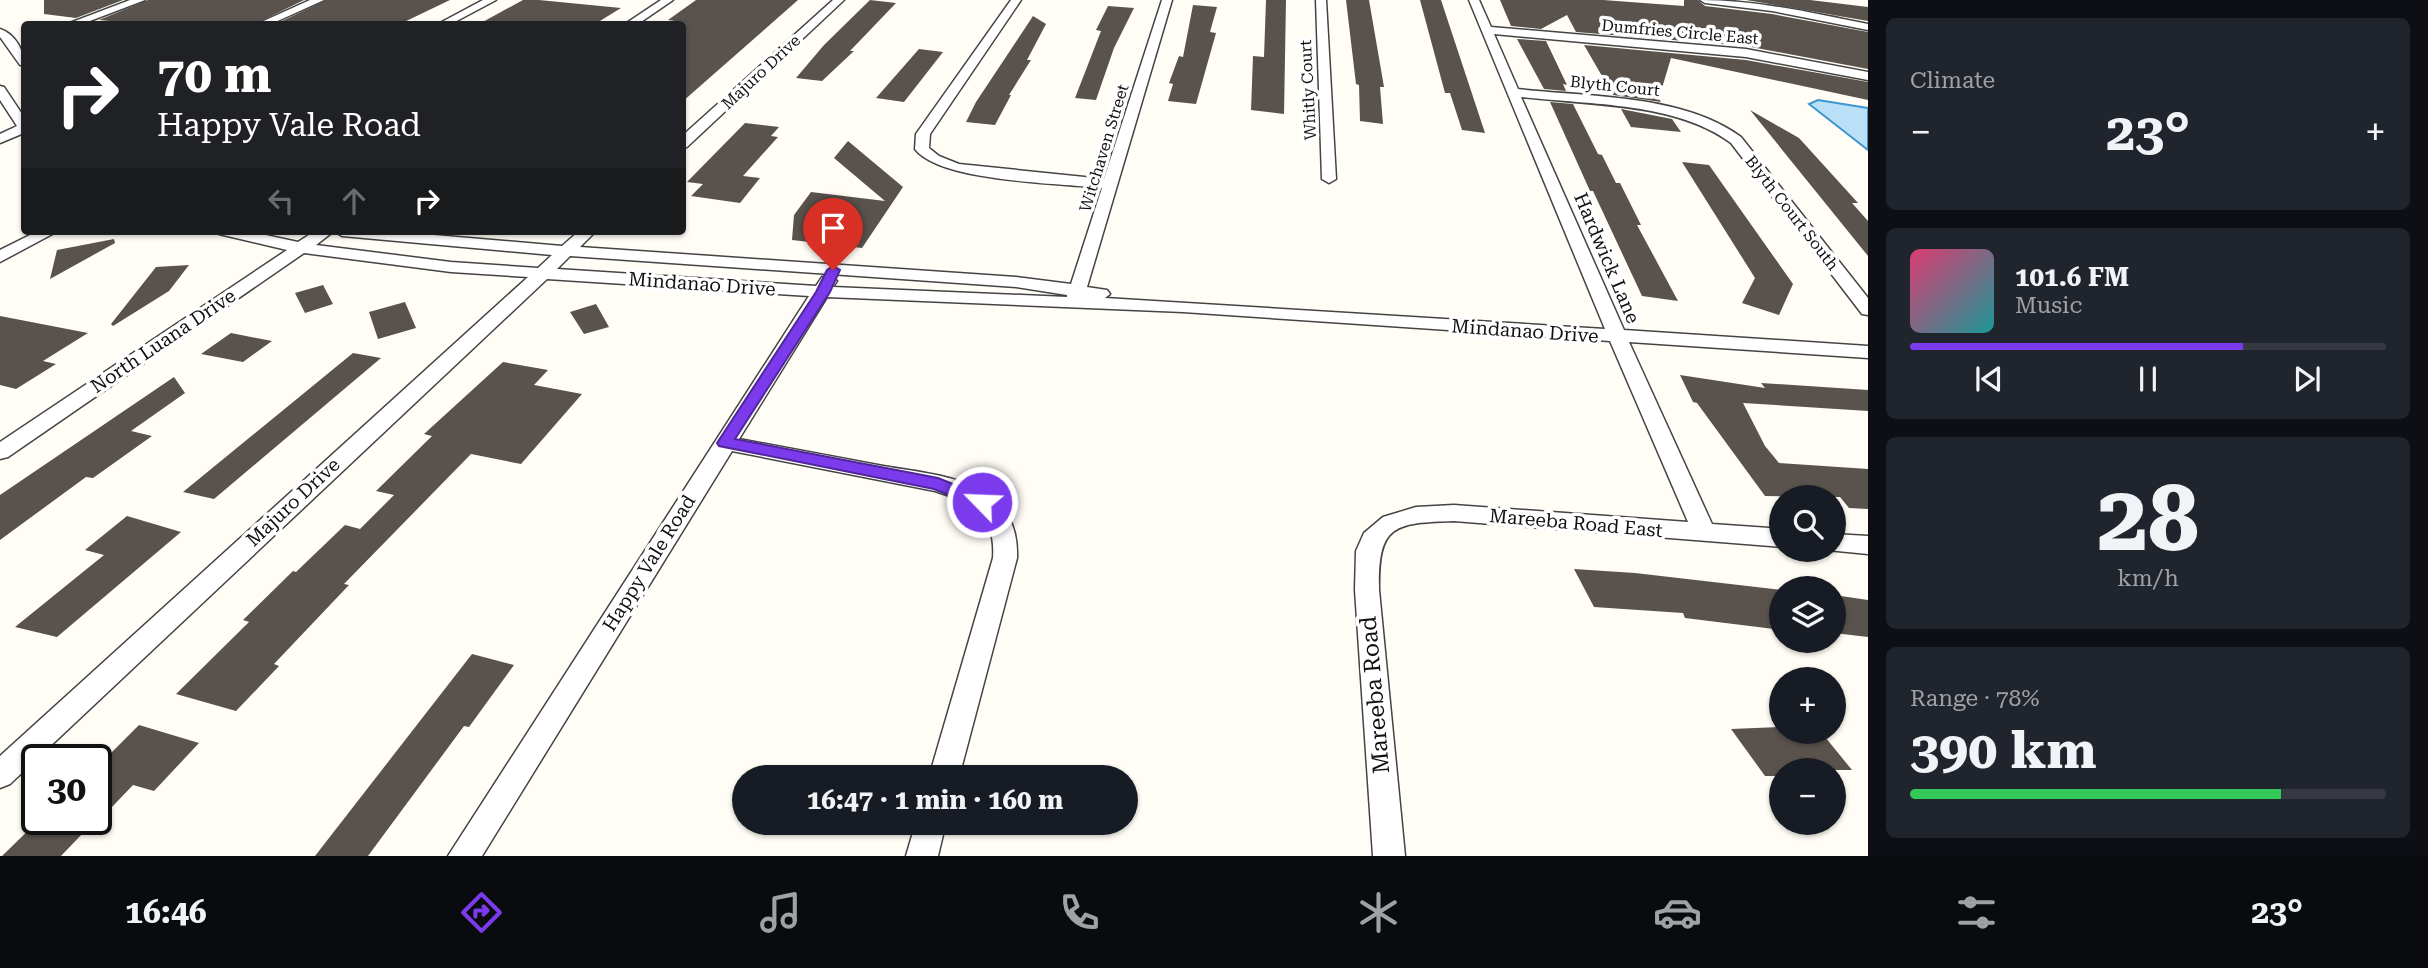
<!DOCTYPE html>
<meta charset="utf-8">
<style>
:root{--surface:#171b24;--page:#20242c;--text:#f1f3f6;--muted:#9ea1a6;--line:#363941;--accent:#7c3aed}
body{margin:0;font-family:"Roboto Serif",serif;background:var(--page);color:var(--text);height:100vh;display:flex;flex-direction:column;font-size:26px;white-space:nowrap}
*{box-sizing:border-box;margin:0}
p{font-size:23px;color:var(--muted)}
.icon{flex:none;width:38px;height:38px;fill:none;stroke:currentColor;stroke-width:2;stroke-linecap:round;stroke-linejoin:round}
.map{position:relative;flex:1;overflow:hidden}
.side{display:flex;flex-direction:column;gap:18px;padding:18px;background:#0d0f14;width:560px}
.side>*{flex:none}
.banner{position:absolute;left:21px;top:21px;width:665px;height:214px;border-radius:7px;box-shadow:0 2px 5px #0004;background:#202124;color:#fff;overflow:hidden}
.tools{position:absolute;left:1769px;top:485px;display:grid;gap:14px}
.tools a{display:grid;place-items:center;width:77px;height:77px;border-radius:50%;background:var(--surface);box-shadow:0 2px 5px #0004;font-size:35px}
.speed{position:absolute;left:21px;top:744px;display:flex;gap:14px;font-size:35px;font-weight:700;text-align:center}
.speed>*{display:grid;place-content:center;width:91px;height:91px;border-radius:50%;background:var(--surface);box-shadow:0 2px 5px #0004;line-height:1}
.speed .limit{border:4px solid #111;border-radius:10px;background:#fff;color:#111}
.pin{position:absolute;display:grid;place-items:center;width:60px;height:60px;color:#fff;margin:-72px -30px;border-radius:50% 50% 50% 0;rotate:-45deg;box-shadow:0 0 7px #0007}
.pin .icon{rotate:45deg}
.me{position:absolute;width:77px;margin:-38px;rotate:294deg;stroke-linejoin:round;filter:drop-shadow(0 0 5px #0008)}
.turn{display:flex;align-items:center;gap:24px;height:147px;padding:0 21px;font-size:32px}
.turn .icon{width:91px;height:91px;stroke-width:2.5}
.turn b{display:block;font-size:49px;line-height:60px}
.lanes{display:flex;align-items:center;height:66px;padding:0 21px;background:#0003;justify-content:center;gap:35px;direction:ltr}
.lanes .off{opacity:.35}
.big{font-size:52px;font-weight:700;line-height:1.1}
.side .widget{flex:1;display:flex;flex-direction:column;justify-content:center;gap:10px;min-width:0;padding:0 24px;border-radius:10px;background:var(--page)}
.side .dial{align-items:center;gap:0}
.dial b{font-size:91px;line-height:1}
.song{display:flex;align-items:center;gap:21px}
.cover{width:84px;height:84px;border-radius:10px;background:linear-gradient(135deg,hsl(340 70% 55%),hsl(180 70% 35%))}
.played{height:7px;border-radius:4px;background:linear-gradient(90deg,var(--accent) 70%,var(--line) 70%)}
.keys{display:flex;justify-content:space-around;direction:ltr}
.heat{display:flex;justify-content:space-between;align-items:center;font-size:38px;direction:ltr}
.charge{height:10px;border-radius:5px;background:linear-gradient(90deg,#34c759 78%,var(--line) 0)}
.trip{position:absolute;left:732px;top:765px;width:406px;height:70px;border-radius:35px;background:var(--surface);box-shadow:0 2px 5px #0004;font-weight:700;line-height:70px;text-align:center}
.tab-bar{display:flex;height:112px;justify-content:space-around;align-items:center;background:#090b0e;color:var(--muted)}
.tab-bar .icon{width:49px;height:49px}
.tab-bar .selected{color:var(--accent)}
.tab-bar b{font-size:32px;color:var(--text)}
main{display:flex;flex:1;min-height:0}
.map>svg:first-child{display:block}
</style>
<main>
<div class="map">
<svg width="1868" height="856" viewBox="0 0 1868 856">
<rect width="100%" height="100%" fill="#fffdf5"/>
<!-- water -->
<path fill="#b9e0f7" stroke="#3f96cf" stroke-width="2" d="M1818,100L1868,108V150L1809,104Z"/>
<!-- building -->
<path fill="#5a524d" d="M44,0H123L76,18L44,14Z
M148,0H304L255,24H140L99,20Z
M326,0H450L400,24H276Z
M523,0H539L621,8L595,24H479Z
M696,0H798L682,102V22L668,20Z
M870,0L896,3L850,51H854L822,81L796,78L824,45Z
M1266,0H1286L1284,114L1251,110L1253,56L1264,57Z
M1346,0H1369L1384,87H1380L1383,124L1360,121L1359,85L1356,84Z
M1420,0H1441L1485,133L1462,130L1450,93H1445Z
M1500,0H1603L1684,6V0H1698L1705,6L1772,14L1868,32V69L1746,46L1576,32L1567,15L1541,29L1511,26Z
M1746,0H1810L1868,7V21Z
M1193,5L1217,7L1210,32L1216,33L1196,104L1168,101L1173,84L1169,83L1179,56L1183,57Z
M1108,6L1134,8L1114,48L1096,100L1075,98L1101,31L1096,30Z
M1033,16L1046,24L1027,60H1031L1009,95H1011L995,125L966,122L976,102Z
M1517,39L1546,41L1567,85L1563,84L1566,91L1544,89Z
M1584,45L1746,60L1868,82V100L1671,58L1662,88L1649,84L1661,102L1613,95Z
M919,49L943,52L904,102L876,98Z
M1550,102L1573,104L1598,154L1602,155L1616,183H1620L1641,225H1637L1678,301L1642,296L1593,191H1590Z
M1621,109L1672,119L1681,132L1631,127Z
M1750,110L1799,138L1858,203H1852L1868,221V256Z
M745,123L779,127L771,136L778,137L743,176L760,178L740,203L691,196L703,184L687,182Z
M848,141L903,187L862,248L792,240L794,215L811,192L885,201L834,158Z
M1682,162L1709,165L1793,284L1779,315L1742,303L1755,278Z
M114,239L115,243L50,279L57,250Z
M189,265L169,291L113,326L111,324L156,267Z
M323,285L333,304L305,313L295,293Z
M405,302L416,328L378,339L369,312Z
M596,304L609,327L584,334L570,312Z
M0,316L88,333L43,361L56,364L16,389L0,385Z
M231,333L272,341L243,362L201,354Z
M353,353L381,358L214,499L183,492Z
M503,362L548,370L534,385L582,394L521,464L471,454L344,584L349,585L274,664L279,666L236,711L176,694L249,622L243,620L293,571L296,572L345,525L360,529L394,495L376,491L432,436L424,434Z
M1680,375L1765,388L1761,383L1868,390V411L1743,403L1765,446L1779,463L1868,469V509L1849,508L1840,497L1765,496L1697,403L1693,402Z
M174,377L185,393L131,431L152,436L93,478L86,477L0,540V495Z
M127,516L181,532L57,637L15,627L104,555L85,550Z
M1574,569L1635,573L1782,590V630L1685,618L1683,613L1594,607Z
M1834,595L1868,600V637L1834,633Z
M472,654L514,665L469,727L464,726L368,856H315Z
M139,725L199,743L154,791L133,785L111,808L96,804V768Z
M1782,727V732H1821L1852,770H1782V776H1765L1731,729Z
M40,819L83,833L61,856H2Z"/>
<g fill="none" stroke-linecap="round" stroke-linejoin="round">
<!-- street casing -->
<g stroke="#444" stroke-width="3">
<path id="street" d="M130,0H145L82,24H67Z
M310,0H324L271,24H257Z
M483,0H496L451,24H438Z
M661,0H673L638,24H625Z
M833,0H844L687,147L682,148V136Z
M1011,0H1021L930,134L929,148L939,156L959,164L1104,179L1162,0H1172L1087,287L1107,290L1110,294L1105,298L1605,329L1469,0H1479L1491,27L1746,49L1868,72V80L1746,57L1494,34L1518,89C1588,97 1683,94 1741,137L1868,298V315L1862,314L1731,143C1676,102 1588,105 1521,97L1624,330L1868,346V358L1629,342L1712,524L1782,529V547L1454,521C1393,523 1378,525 1379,590L1405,856H1373L1355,590L1356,551L1364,533L1383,517L1416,507L1454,505L1688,522L1610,341L1183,312L827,297L739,439C787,448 835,457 883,466C917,472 962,475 991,497C1011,512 1018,534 1017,558L959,777H929L993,558C996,515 973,503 935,491L732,451L482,856H448L809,296L547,279L10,784L0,788V756L528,277L451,272L304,253L8,457L0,459V442L287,250L219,234L217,231H247L298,242L315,231H387L562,246L579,231H596L580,247L1016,277L1071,284L1102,188C1059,183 940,182 915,149L916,134ZM334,231L342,236L552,255L538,268L451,262L316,245ZM570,256L1016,287L1067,295V297L833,287L837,281L828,276L822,277L816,286L557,269Z
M1316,0H1326L1336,179L1329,183L1322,179Z
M1700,0C1757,0 1812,13 1868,24V30L1772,11L1705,3Z
M0,29C15,34 24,50 24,65H20L0,37Z
M0,86L4,87L24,117V133L0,143V134L17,126L0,100Z
M38,231H58L0,262V250Z
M1834,534L1868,536V554L1827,550H1834Z
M916,822H946L938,856H906Z"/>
</g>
<!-- street -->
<use href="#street" fill="#fff" fill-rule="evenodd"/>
</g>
<!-- route -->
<path fill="#7c3aed" stroke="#51269a" stroke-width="2" d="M833,266L840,270L830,292L735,439L938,478L988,498L991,502L988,506H976L934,489L719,446L717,443L816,292L827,270Z"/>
<g text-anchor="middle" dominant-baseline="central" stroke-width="7" stroke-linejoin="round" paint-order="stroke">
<!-- far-street labels -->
<g font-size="16" fill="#111" stroke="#fff">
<text transform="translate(1680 32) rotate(5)">Dumfries Circle East</text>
<text transform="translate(761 72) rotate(-43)">Majuro Drive</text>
<text transform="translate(1615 86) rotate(6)">Blyth Court</text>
<text transform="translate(1308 90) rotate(-93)">Whitly Court</text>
<text transform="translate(1104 148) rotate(-73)">Witchaven Street</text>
<text transform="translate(1792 213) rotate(52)">Blyth Court South</text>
</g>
<!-- street labels -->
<g font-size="19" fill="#111" stroke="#fff">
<text transform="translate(1607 258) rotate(67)">Hardwick Lane</text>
<text transform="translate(702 284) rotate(4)">Mindanao Drive</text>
<text transform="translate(1525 331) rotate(4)">Mindanao Drive</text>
<text transform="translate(163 341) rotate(-34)">North Luana Drive</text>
<text transform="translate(293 502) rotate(-43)">Majuro Drive</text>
<text transform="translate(1576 523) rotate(5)">Mareeba Road East</text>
<text transform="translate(649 563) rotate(-58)">Happy Vale Road</text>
</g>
<!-- near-street labels -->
<g font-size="23" fill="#111" stroke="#fff">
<text transform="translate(1375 695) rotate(-95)">Mareeba Road</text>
</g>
</g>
</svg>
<div class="tools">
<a><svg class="icon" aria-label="search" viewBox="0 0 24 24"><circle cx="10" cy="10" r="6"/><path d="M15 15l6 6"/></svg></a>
<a><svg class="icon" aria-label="layers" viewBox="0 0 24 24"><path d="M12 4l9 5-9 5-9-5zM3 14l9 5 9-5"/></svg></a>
<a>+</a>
<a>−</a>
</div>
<div class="speed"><div class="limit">30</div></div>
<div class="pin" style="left:833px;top:270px;background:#d93025"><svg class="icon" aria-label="arrive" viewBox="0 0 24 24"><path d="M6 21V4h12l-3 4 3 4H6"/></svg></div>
<svg class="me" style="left:982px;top:502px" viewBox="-20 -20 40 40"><circle r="17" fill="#7c3aed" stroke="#fff" stroke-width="3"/><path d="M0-11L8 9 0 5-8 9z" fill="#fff"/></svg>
<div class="trip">16:47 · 1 min · 160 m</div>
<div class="banner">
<div class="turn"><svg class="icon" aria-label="right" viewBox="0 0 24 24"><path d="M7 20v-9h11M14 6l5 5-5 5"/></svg><div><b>70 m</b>Happy Vale Road</div></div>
<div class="lanes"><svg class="icon off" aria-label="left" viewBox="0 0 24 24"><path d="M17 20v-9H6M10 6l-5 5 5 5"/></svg><svg class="icon off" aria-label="ahead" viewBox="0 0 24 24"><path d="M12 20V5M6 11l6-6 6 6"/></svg><svg class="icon" aria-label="right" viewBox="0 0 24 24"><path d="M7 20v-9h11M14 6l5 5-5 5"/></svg></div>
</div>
</div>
<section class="side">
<div class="widget"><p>Climate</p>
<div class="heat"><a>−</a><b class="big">23°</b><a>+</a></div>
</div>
<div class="widget">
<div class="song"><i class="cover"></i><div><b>101.6 FM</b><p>Music</p></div></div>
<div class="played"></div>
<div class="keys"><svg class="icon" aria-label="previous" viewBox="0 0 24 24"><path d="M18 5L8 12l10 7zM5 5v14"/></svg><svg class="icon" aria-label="pause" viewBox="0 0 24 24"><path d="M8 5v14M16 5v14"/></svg><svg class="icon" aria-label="next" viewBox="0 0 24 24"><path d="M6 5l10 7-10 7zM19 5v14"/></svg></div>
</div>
<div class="widget dial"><b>28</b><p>km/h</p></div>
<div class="widget"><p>Range · 78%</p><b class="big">390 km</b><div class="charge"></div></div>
</section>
</main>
<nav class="tab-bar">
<b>16:46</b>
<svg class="icon selected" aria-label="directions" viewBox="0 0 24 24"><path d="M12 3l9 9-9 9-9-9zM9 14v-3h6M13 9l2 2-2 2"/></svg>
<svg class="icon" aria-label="music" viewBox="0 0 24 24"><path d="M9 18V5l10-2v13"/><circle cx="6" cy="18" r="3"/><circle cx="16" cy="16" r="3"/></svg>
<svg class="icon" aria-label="phone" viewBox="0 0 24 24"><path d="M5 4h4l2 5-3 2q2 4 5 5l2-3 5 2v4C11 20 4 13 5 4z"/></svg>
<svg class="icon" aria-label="climate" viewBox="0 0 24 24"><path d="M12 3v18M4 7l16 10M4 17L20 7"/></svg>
<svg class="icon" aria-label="car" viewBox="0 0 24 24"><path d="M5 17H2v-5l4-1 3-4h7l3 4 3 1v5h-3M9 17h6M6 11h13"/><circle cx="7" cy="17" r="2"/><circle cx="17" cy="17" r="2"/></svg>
<svg class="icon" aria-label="filters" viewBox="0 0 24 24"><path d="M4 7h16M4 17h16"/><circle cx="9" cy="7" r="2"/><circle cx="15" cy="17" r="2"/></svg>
<b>23°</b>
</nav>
